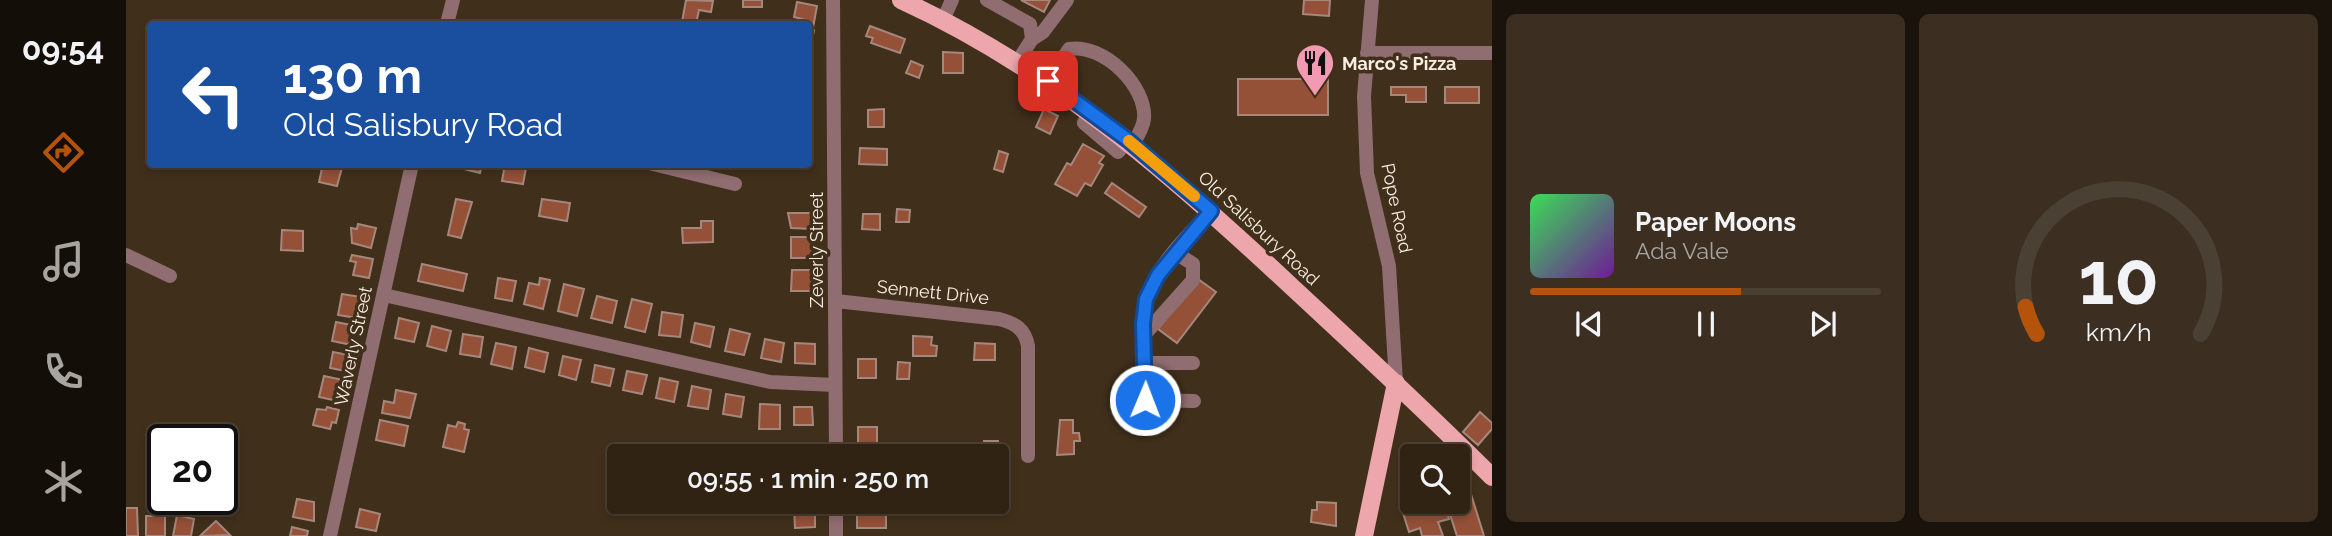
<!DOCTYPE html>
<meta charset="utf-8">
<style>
:root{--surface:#302314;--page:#3c2f22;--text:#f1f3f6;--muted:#a8a4a0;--line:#4b4034;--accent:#b45309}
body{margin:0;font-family:Raleway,sans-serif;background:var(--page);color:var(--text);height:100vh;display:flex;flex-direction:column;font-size:26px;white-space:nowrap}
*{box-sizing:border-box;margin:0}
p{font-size:23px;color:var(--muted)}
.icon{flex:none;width:38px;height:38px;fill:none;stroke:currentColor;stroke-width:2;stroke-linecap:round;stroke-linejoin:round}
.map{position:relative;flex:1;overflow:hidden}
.panel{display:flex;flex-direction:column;gap:14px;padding:14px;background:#1a130b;width:840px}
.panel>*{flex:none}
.guide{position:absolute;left:21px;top:21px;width:665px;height:147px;border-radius:7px;box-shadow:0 4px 10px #0003,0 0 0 2px var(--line);background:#1a4fa0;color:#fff;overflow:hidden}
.controls{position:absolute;left:1274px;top:444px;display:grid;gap:14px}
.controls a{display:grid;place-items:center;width:70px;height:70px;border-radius:7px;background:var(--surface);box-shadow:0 4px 10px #0003,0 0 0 2px var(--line);font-size:35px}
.speed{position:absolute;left:21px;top:424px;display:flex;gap:14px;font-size:35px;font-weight:700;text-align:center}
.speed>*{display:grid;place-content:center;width:91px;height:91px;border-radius:50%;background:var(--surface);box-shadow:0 4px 10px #0003,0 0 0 2px var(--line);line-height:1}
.speed .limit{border:4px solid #111;border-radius:10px;background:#fff;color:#111}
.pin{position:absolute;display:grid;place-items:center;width:60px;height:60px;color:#fff;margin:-30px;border-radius:14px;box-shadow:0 4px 10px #0006}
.me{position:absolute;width:77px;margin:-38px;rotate:1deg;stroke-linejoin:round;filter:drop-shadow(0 0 5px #0008)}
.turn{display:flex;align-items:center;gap:24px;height:147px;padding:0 21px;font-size:32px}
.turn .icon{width:91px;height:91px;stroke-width:2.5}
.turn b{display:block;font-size:49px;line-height:60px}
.panel .tile{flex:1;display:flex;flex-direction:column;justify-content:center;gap:10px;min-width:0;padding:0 24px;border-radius:10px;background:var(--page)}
.panel .dial{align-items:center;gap:0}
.dial svg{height:182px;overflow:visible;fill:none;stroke:var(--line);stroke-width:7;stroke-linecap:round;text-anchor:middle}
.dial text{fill:var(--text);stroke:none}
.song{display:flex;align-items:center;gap:21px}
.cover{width:84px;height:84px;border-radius:10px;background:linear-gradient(135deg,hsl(130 70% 55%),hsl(280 70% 35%))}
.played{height:7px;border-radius:4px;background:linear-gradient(90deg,var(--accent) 60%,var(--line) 60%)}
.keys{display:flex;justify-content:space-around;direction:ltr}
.panel .tiles{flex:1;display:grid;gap:14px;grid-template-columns:repeat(2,1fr)}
.trip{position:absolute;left:481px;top:444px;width:402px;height:70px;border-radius:7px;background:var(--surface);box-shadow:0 4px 10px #0003,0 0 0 2px var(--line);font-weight:600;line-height:70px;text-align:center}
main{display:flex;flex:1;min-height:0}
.tabs{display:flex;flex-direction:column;width:126px;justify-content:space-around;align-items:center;background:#130e08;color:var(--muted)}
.tabs .icon{width:49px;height:49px}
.tabs .selected{color:var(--accent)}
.tabs b{font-size:32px;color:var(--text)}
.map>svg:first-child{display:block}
</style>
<main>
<nav class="tabs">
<b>09:54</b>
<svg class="icon selected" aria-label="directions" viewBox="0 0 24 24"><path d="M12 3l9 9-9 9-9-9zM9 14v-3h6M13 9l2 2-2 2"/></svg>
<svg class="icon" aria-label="music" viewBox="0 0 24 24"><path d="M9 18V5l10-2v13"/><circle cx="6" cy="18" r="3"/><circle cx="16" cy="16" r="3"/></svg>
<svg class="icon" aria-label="phone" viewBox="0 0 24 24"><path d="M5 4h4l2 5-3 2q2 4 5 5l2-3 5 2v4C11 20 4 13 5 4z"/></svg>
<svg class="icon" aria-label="climate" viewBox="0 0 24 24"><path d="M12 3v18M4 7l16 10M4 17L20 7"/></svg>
</nav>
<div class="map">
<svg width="1366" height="536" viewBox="0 0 1366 536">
<rect width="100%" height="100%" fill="#402f1b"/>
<!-- building -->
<path fill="#955038" stroke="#a6877d" stroke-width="2" d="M560,0L587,1L585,12L573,10L570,24L556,22Z
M617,0H636V7H617Z
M895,0H924L918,12Z
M1178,0H1204L1203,16L1177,14Z
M671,2L691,6L687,28L679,24L680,20L668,17Z
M744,26L779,39L774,53L745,43L747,38L740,36Z
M682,29L688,30L685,46L682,45Z
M817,52L837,53V73H817Z
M785,61L797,66L793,78L780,73Z
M1112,79H1202V115H1112Z
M1265,87H1300V102H1280V95H1265Z
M1319,87H1353V103H1319Z
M758,109V127H742V110Z
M918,109L932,116L924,134L910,127Z
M957,144L978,156L973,163L977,165L965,186L959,183L951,196L929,184L941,163L945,165Z
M734,148L761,149V165L733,164Z
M873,151L882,154L877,172L868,169Z
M197,164H217L211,186L193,182Z
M339,164H356L354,173L338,169Z
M379,164L400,168L397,184L376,181Z
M986,183L1020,207L1013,217L979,193Z
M330,199L346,202L335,238L322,235Z
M416,199L444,203L441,221L413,216Z
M771,209L784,210L783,222H770Z
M662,213H687L686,229L665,228Z
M737,214H754V230L736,229Z
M575,221H587V242L557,243L556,228H575Z
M232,224L250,228L245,248L226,243L225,228L231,229Z
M156,230L177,231V251L155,250Z
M665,237H688V258H665Z
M226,255L247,259L243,278L227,275L230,262L224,261Z
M296,264L341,274L337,291L292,281Z
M666,270H687V291H665Z
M372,278L390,281L386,301L369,298Z
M414,278L424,280L417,309L398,304L403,283L413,285Z
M1072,279L1090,292L1051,343L1032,329Z
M438,284L458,289L451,316L432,311Z
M216,294L235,297L231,318L212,315Z
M471,296L491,301L486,323L465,318Z
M506,299L526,304L519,332L499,327Z
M536,312L557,315L554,337L533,335Z
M273,318L293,323L288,342L269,338Z
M210,322L230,326L226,345L206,341Z
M569,323L588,327L584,347L565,342Z
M306,326L325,331L320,351L301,346Z
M604,329L624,334L618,355L599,351Z
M337,334L357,337L354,357L334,354Z
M787,336L806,337L805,345L811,346L810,356H787Z
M639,339L658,343L655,362L635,358Z
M370,343L390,347L386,369L365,364Z
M669,343L689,344V364L669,363Z
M849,343L869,344V360H848Z
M403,348L422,353L418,372L399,367Z
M207,352L223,355L220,371L204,368Z
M437,356L455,360L450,380L433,375Z
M732,359H750V378H732Z
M772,362L784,363L783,379H771Z
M469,365L488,369L484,386L466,382Z
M501,371L521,375L516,394L497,390Z
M198,376L217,380L212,401L193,397Z
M534,378L552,382L548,402L530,398Z
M566,386L585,390L582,409L562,406Z
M270,390L290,394L284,418L256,413L258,401L268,403Z
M600,394L618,397L615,417L597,414Z
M634,404L654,405V429H633Z
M201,407L213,410L210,423L206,422L204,429L187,425L191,409L200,410Z
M668,407H686L687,425H668Z
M1354,412L1366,423V429L1352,445L1337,432Z
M254,420L282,426L278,446L250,440Z
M934,420H947V433H953L954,441H948V454L931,455Z
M332,422L339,424L338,429L343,430L338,452L317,447L322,425L330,427Z
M732,427H751V446H732Z
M858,441H872V465V457H858Z
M1286,477V502H1318L1323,519L1312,522L1317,536H1296L1294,528L1283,532L1277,513L1283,511L1273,481Z
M1344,491L1358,536H1331L1320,502H1332V495Z
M171,499L188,502V521L167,517Z
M1191,502L1210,503V526L1185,522L1186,510H1191Z
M689,507V527L669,528L668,508Z
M731,507H760V528H731Z
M0,508H11L12,536H0Z
M234,509L254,514L250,531L230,527Z
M51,515L68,519L65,536H47Z
M20,516H39V536H20Z
M90,521L104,535L74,536Z
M166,527L182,531L181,536H164Z"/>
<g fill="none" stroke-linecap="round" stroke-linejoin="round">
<!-- minor -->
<path stroke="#906d70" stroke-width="14" d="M707,0L710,457
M861,0L904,24L906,39L892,61
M1246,0L1238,96L1241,173L1263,266L1270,383
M817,20L826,0
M321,24L327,0
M906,39L917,32L941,0
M1241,53H1366
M922,81L943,49C977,43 1021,86 1018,119C1017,128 1011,137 1007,144
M964,111L958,123L992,152L1002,140
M527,164L609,184
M0,255L44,276
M258,295L644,382L709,385
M710,301L873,319C889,323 899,329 902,346V456
M1018,335L1067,280V264L1050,253
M1020,363H1067
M1068,401L1019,400C1020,375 1013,319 1020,298C1031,265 1062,235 1085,211
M710,502V536
M204,536L286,164"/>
<!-- major -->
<path stroke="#eda6ac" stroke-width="18" d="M775,0C926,69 1046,175 1166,287C1233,349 1301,412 1366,477
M1238,536L1270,383"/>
</g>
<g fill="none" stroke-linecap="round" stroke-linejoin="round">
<!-- route casing -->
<g stroke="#114b97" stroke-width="18">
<path id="route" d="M922,81L1002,140L1085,211L1032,275L1020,299L1017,324L1019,400"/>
</g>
<!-- route -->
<use href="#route" stroke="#1a73e8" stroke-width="12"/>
<!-- slow -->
<path stroke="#f59e0b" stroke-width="12" d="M1003,141L1068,196"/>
</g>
<!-- icons -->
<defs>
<g id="restaurant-pin" transform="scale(2.0125)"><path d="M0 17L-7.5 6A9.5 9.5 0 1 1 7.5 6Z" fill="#f19ab2" stroke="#402f1b"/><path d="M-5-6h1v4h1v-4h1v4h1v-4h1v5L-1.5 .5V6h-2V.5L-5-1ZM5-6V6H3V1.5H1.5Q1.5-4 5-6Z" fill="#111"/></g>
</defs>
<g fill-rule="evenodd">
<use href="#restaurant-pin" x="1189" y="63"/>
</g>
<g text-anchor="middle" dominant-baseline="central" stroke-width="7" stroke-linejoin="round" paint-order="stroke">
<!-- poi labels -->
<g font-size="18" font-weight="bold" fill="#faeee2" stroke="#402f1b" text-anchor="start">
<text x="1216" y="63">Marco's Pizza</text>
</g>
<!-- street labels -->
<g font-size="18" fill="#faeee2" stroke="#402f1b">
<text transform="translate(1271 208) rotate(78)">Pope Road</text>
<text transform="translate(1133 228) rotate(43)">Old Salisbury Road</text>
<text transform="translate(690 250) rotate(-90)">Zeverly Street</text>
<text transform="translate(807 292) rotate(6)">Sennett Drive</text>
<text transform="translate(227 346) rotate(-78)">Waverly Street</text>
</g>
</g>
</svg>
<div class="controls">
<a><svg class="icon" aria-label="search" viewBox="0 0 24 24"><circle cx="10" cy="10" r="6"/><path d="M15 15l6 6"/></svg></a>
</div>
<div class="speed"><div class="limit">20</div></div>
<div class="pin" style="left:922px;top:81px;background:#d93025"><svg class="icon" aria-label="arrive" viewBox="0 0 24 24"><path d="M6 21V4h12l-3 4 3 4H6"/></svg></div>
<svg class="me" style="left:1019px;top:400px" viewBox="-20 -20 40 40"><circle r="17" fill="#1a73e8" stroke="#fff" stroke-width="3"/><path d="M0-11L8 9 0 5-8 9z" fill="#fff"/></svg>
<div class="trip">09:55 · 1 min · 250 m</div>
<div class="guide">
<div class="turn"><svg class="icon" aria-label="left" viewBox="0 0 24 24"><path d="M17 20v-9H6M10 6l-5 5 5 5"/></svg><div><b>130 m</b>Old Salisbury Road</div></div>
</div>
</div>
<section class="panel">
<div class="tiles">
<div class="tile">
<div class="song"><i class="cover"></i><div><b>Paper Moons</b><p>Ada Vale</p></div></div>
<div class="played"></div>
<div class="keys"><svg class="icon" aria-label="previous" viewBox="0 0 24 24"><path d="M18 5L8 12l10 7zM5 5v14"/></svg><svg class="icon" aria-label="pause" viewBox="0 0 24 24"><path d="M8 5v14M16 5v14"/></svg><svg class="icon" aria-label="next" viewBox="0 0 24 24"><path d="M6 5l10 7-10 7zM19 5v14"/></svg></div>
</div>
<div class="tile dial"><svg viewBox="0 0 100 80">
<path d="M14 69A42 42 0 1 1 86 69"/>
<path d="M14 69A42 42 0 0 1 9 57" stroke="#b45309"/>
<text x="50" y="56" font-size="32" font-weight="700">10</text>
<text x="50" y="72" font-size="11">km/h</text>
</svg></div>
</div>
</section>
</main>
